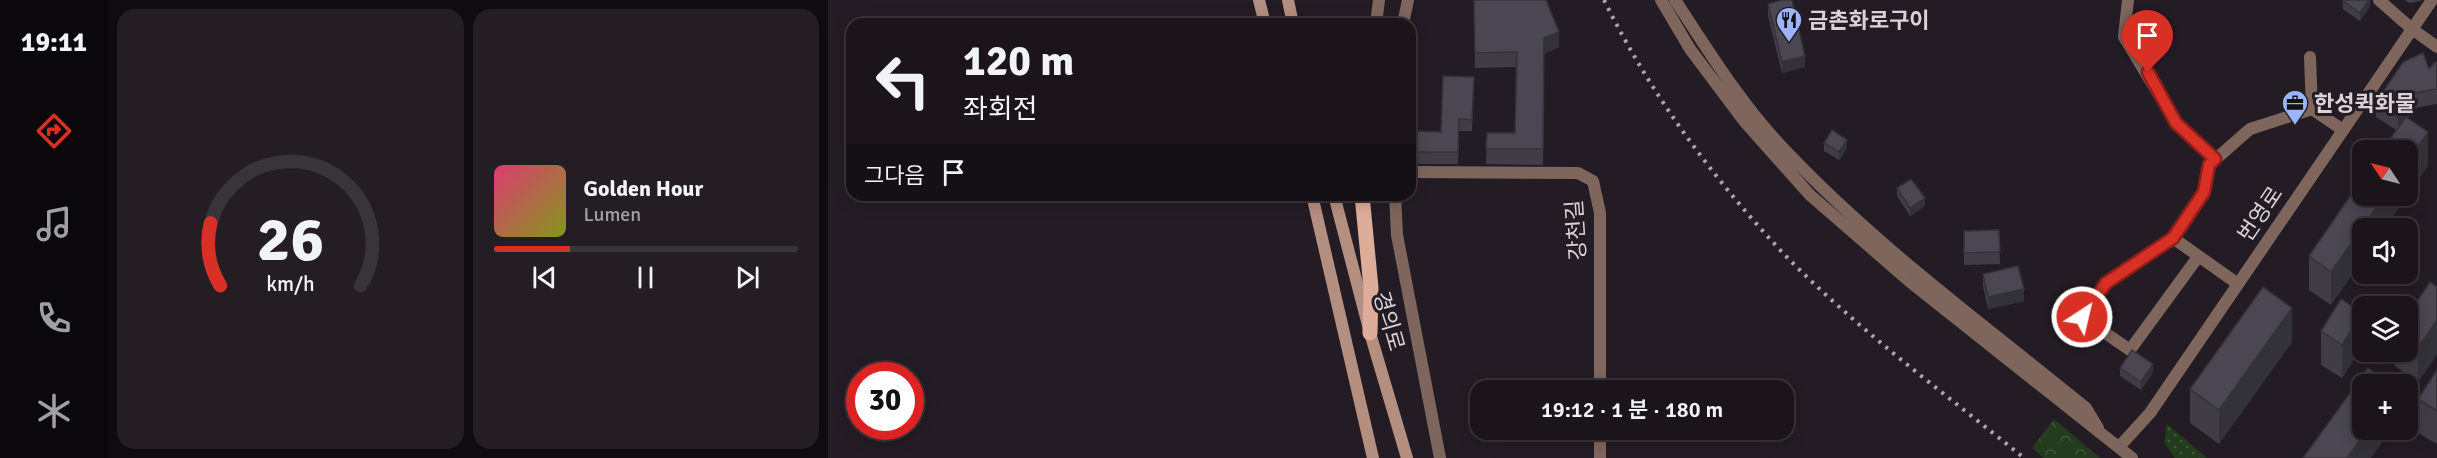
<!DOCTYPE html>
<html lang="ko">
<meta charset="utf-8">
<style>
:root{--surface:#1b151b;--page:#241e24;--text:#f1f3f6;--muted:#a09fa3;--line:#39343a;--accent:#d93025}
body{margin:0;font-family:Signika,"Noto Sans KR",sans-serif;background:var(--page);color:var(--text);height:100vh;display:flex;flex-direction:column;font-size:22px;white-space:nowrap}
*{box-sizing:border-box;margin:0}
p{font-size:20px;color:var(--muted)}
.icon{flex:none;width:33px;height:33px;fill:none;stroke:currentColor;stroke-width:2;stroke-linecap:round;stroke-linejoin:round}
.map{position:relative;flex:1;overflow:hidden}
.sheet{display:flex;flex-direction:column;gap:9px;padding:9px;background:#0f0c0f;width:720px}
.sheet>*{flex:none}
.banner{position:absolute;left:18px;top:18px;width:570px;height:183px;border-radius:18px;box-shadow:0 3px 15px #0003,0 0 0 2px var(--line);background:#1b151b;color:var(--text);overflow:hidden}
.needle{width:39px;rotate:305deg}
.controls{position:absolute;left:1524px;top:140px;display:grid;gap:12px}
.controls a{display:grid;place-items:center;width:66px;height:66px;border-radius:12px;background:var(--surface);box-shadow:0 3px 15px #0003,0 0 0 2px var(--line);font-size:30px}
.speed{position:absolute;left:18px;top:362px;display:flex;gap:12px;font-size:30px;font-weight:700;text-align:center}
.speed>*{display:grid;place-content:center;width:78px;height:78px;border-radius:50%;background:var(--surface);box-shadow:0 3px 15px #0003,0 0 0 2px var(--line);line-height:1}
.speed .limit{border:9px solid #d22;background:#fff;color:#111}
.pin{position:absolute;display:grid;place-items:center;width:51px;height:51px;color:#fff;margin:-62px -26px;border-radius:50% 50% 50% 0;rotate:-45deg;box-shadow:0 0 6px #0007}
.pin .icon{rotate:45deg}
.me{position:absolute;width:66px;margin:-33px;rotate:35deg;stroke-linejoin:round;filter:drop-shadow(0 0 4px #0008)}
.turn{display:flex;align-items:center;gap:21px;height:126px;padding:0 18px;font-size:27px}
.turn .icon{width:78px;height:78px;stroke-width:2.5}
.turn b{display:block;font-size:42px;line-height:51px}
.then{display:flex;align-items:center;height:57px;padding:0 18px;background:#0003;gap:12px;font-size:22px}
.sheet .widget{flex:1;display:flex;flex-direction:column;justify-content:center;gap:9px;min-width:0;padding:0 21px;border-radius:18px;background:var(--page)}
.sheet .dial{align-items:center;gap:0}
.dial svg{height:156px;overflow:visible;fill:none;stroke:var(--line);stroke-width:7;stroke-linecap:round;text-anchor:middle}
.dial text{fill:var(--text);stroke:none}
.song{display:flex;align-items:center;gap:18px}
.cover{width:72px;height:72px;border-radius:9px;background:linear-gradient(135deg,hsl(340 70% 55%),hsl(70 70% 35%))}
.played{height:6px;border-radius:3px;background:linear-gradient(90deg,var(--accent) 25%,var(--line) 25%)}
.keys{display:flex;justify-content:space-around;direction:ltr}
.sheet .tiles{flex:1;display:grid;gap:9px;grid-template-columns:repeat(2,1fr)}
.trip{position:absolute;left:642px;top:380px;width:324px;height:60px;border-radius:18px;background:var(--surface);box-shadow:0 3px 15px #0003,0 0 0 2px var(--line);font-weight:600;line-height:60px;text-align:center}
main{display:flex;flex:1;min-height:0}
.tabs{display:flex;flex-direction:column;width:108px;justify-content:space-around;align-items:center;background:#0b080b;color:var(--muted)}
.tabs .icon{width:42px;height:42px}
.tabs .current{color:var(--accent)}
.tabs b{font-size:27px;color:var(--text)}
.map>svg:first-child{display:block}
</style>
<main>
<nav class="tabs">
<b>19:11</b>
<svg class="icon current" aria-label="directions" viewBox="0 0 24 24"><path d="M12 3l9 9-9 9-9-9zM9 14v-3h6M13 9l2 2-2 2"/></svg>
<svg class="icon" aria-label="music" viewBox="0 0 24 24"><path d="M9 18V5l10-2v13"/><circle cx="6" cy="18" r="3"/><circle cx="16" cy="16" r="3"/></svg>
<svg class="icon" aria-label="phone" viewBox="0 0 24 24"><path d="M5 4h4l2 5-3 2q2 4 5 5l2-3 5 2v4C11 20 4 13 5 4z"/></svg>
<svg class="icon" aria-label="climate" viewBox="0 0 24 24"><path d="M12 3v18M4 7l16 10M4 17L20 7"/></svg>
</nav>
<section class="sheet">
<div class="tiles">
<div class="widget dial"><svg viewBox="0 0 100 80">
<path d="M14 69A42 42 0 1 1 86 69"/>
<path d="M14 69A42 42 0 0 1 9 37" stroke="#d93025"/>
<text x="50" y="56" font-size="32" font-weight="700">26</text>
<text x="50" y="72" font-size="11">km/h</text>
</svg></div>
<div class="widget">
<div class="song"><i class="cover"></i><div><b>Golden Hour</b><p>Lumen</p></div></div>
<div class="played"></div>
<div class="keys"><svg class="icon" aria-label="previous" viewBox="0 0 24 24"><path d="M18 5L8 12l10 7zM5 5v14"/></svg><svg class="icon" aria-label="pause" viewBox="0 0 24 24"><path d="M8 5v14M16 5v14"/></svg><svg class="icon" aria-label="next" viewBox="0 0 24 24"><path d="M6 5l10 7-10 7zM19 5v14"/></svg></div>
</div>
</div>
</section>
<div class="map">
<svg width="1609" height="458" viewBox="0 0 1609 458">
<defs>
<pattern id="grass-dots" width="8" height="8" patternUnits="userSpaceOnUse" patternTransform="scale(1.5)"><rect width="8" height="8" fill="#233c1d"/><path d="M2 2h.1M6 6h.1" fill="none" stroke="#42573d" stroke-width="1.8" stroke-linecap="round"/></pattern>
<pattern id="forest-crowns" width="20" height="18" patternUnits="userSpaceOnUse" patternTransform="scale(1.5)"><rect width="20" height="18" fill="#233c1d"/><path d="M2 6a3 3 0 1 1 6 0M12 15a3 3 0 1 1 6 0" fill="none" stroke="#42573d"/></pattern>
</defs>
<rect width="100%" height="100%" fill="#241c24"/>
<!-- grass -->
<path fill="url(#grass-dots)" d="M1339,424L1379,458H1347L1336,443Z"/>
<!-- forest -->
<path fill="url(#forest-crowns)" d="M1226,419L1272,458H1216L1204,448Z"/>
<g fill="none" stroke-linecap="round" stroke-linejoin="round">
<!-- minor -->
<path stroke="#7e665c" stroke-width="12" d="M1300,0L1296,37L1348,123L1387,159
M1551,0L1584,29
M548,24L551,0
M575,24L580,0
M1484,109L1515,130
M582,172L750,173L765,181L772,213V390
M567,195L569,235L612,458
M1345,238L1376,192L1381,165L1422,129L1484,109L1482,57
M1370,257L1302,350L1254,317L1278,283L1345,238L1410,284
M772,429V458"/>
<!-- tertiary -->
<path stroke="#7e665c" stroke-width="12" d="M833,0L862,49L916,121L982,195L1081,281L1304,458
M847,0C880,50 913,104 954,147C1045,244 1155,324 1258,408L1270,428
M1584,29L1609,47
M1291,447L1322,413L1604,0"/>
<!-- secondary -->
<path stroke="#b48e7f" stroke-width="12" d="M431,0L437,24
M460,0L465,24
M484,195L545,458
M506,195L542,333L579,458"/>
<!-- primary -->
<path stroke="#dead99" stroke-width="15" d="M534,195L543,288L542,333"/>
<!-- rail -->
<path stroke="#ada6ac" stroke-width="4" stroke-dasharray="3 6" stroke-linecap="butt" d="M776,0C822,93 883,176 954,252C1026,327 1115,392 1196,458"/>
</g>
<!-- wall -->
<path fill="#403d47" d="M646,0L731,47L716,54L715,165L658,164L659,133H687L688,67L647,68Z
M1542,0V6L1532,21L1515,9V1Z
M1577,0H1593V1L1581,3Z
M940,4L977,67L954,73L940,16Z
M1609,63V104L1586,108L1580,118L1600,166L1534,228V260L1503,305L1481,290V256L1568,130L1548,117V102Z
M646,89L644,131H631L630,164H588L589,131L613,132Z
M996,143L1019,148L1011,160L996,151Z
M1069,188L1097,206L1082,216L1069,196Z
M1171,230L1172,264L1136,265V231Z
M1155,274L1196,301L1160,309L1155,286Z
M1609,287V354L1590,382L1567,366V351H1580V315Z
M1534,313V346L1514,378L1493,365V331Z
M1464,342L1391,444L1362,423V389Z
M1292,368L1325,372L1313,390L1292,376Z
M1609,370V444L1590,433V399Z"/>
<!-- shaded-wall -->
<path fill="#343239" d="M1541,0H1542V6L1532,21V13Z
M731,32V47L716,54L715,165L716,38Z
M977,56V67L954,73V62Z
M1586,93V108L1570,132V117Z
M1600,132V166L1557,228H1534V260L1503,305V272L1557,195H1580V162Z
M1019,140V148L1011,160V152Z
M1097,198V206L1082,216V208Z
M1196,289V301L1160,309V297Z
M1464,308V342L1391,444V410Z
M1534,313V346L1514,378V345Z
M1609,320V354L1590,382V348Z
M1325,364V372L1313,390V382Z
M1540,429H1564L1543,458H1519Z"/>
<!-- building -->
<path fill="#4a4752" stroke="#343239" stroke-width="1.5" d="M646,0H718L731,32L716,38L715,149H658L659,133H687L689,52L647,53Z
M955,0H964L977,56L954,62L940,4Z
M1516,0H1541L1532,13L1515,1Z
M1595,53L1601,69L1607,62L1609,63V89L1586,93L1570,117L1548,102L1575,62Z
M615,76L646,77L644,120L631,119L630,152H588L589,131L613,132Z
M1578,117L1600,132L1580,162V150H1554Z
M1004,130L1019,140L1011,152L996,143Z
M1083,179L1097,198L1082,208L1069,188Z
M1534,179V195H1557L1503,272L1481,256Z
M1171,230L1172,252L1136,253V231Z
M1190,266L1196,289L1160,297L1155,274Z
M1602,282L1609,287V320L1590,348L1580,341V315Z
M1435,287L1464,308L1391,410L1362,389Z
M1513,299L1534,313L1514,345L1493,331Z
M1304,350L1325,364L1313,382L1292,368Z
M1540,368L1562,384H1534V429H1540L1519,458H1475Z
M1609,370V411L1590,399Z"/>
<g fill="none" stroke-linecap="round" stroke-linejoin="round">
<!-- route casing -->
<g stroke="#8d1f18" stroke-width="15">
<path id="route" d="M1254,317L1278,283L1345,238L1376,192L1381,165L1387,159L1348,123L1320,72"/>
</g>
<!-- route -->
<use href="#route" stroke="#d93025" stroke-width="10"/>
</g>
<!-- icons -->
<defs>
<g id="restaurant-pin" transform="scale(1.35)"><path d="M0 17L-7.5 6A9.5 9.5 0 1 1 7.5 6Z" fill="#9cb4fd" stroke="#241c24"/><path d="M-5-6h1v4h1v-4h1v4h1v-4h1v5L-1.5 .5V6h-2V.5L-5-1ZM5-6V6H3V1.5H1.5Q1.5-4 5-6Z" fill="#111"/></g>
<g id="office-pin" transform="scale(1.35)"><path d="M0 17L-7.5 6A9.5 9.5 0 1 1 7.5 6Z" fill="#9cb4fd" stroke="#241c24"/><path d="M-6-3h4V-5.5h4V-3h4V5H-6ZM-1-4.5V-3h2v-1.5ZM-6 0V1H6V0Z" fill="#111"/></g>
</defs>
<g fill-rule="evenodd">
<use href="#restaurant-pin" x="961" y="20"/>
<use href="#office-pin" x="1467" y="103"/>
</g>
<g text-anchor="middle" dominant-baseline="central" stroke-width="6" stroke-linejoin="round" paint-order="stroke">
<!-- poi labels -->
<g font-size="22" font-weight="bold" fill="#d9d3d8" stroke="#241c24" text-anchor="start">
<text x="980" y="20">금촌화로구이</text>
<text x="1486" y="103">한성퀵화물</text>
</g>
<!-- street labels -->
<g font-size="22" fill="#d9d3d8" stroke="#241c24">
<text transform="translate(1432 214) rotate(-56)">번영로</text>
<text transform="translate(748 230) rotate(-94)">강천길</text>
<text transform="translate(561 321) rotate(74)">경의로</text>
</g>
</g>
</svg>
<div class="controls">
<a><svg class="needle" viewBox="-14 -14 28 28"><path d="M0-13l5 13h-10z" fill="#e53935"/><path d="M0 13l5-13h-10z" fill="#a09fa3"/></svg></a>
<a><svg class="icon" aria-label="sound" viewBox="0 0 24 24"><path d="M4 9h4l5-4v14l-5-4H4zM17 9q2 3 0 6"/></svg></a>
<a><svg class="icon" aria-label="layers" viewBox="0 0 24 24"><path d="M12 4l9 5-9 5-9-5zM3 14l9 5 9-5"/></svg></a>
<a>+</a>
</div>
<div class="speed"><div class="limit">30</div></div>
<div class="pin" style="left:1320px;top:72px;background:#d93025"><svg class="icon" aria-label="arrive" viewBox="0 0 24 24"><path d="M6 21V4h12l-3 4 3 4H6"/></svg></div>
<svg class="me" style="left:1254px;top:317px" viewBox="-20 -20 40 40"><circle r="17" fill="#d93025" stroke="#fff" stroke-width="3"/><path d="M0-11L8 9 0 5-8 9z" fill="#fff"/></svg>
<div class="trip">19:12 · 1 분 · 180 m</div>
<div class="banner">
<div class="turn"><svg class="icon" aria-label="left" viewBox="0 0 24 24"><path d="M17 20v-9H6M10 6l-5 5 5 5"/></svg><div><b>120 m</b>좌회전</div></div>
<div class="then">그다음<svg class="icon" aria-label="arrive" viewBox="0 0 24 24"><path d="M6 21V4h12l-3 4 3 4H6"/></svg></div>
</div>
</div>
</main>
